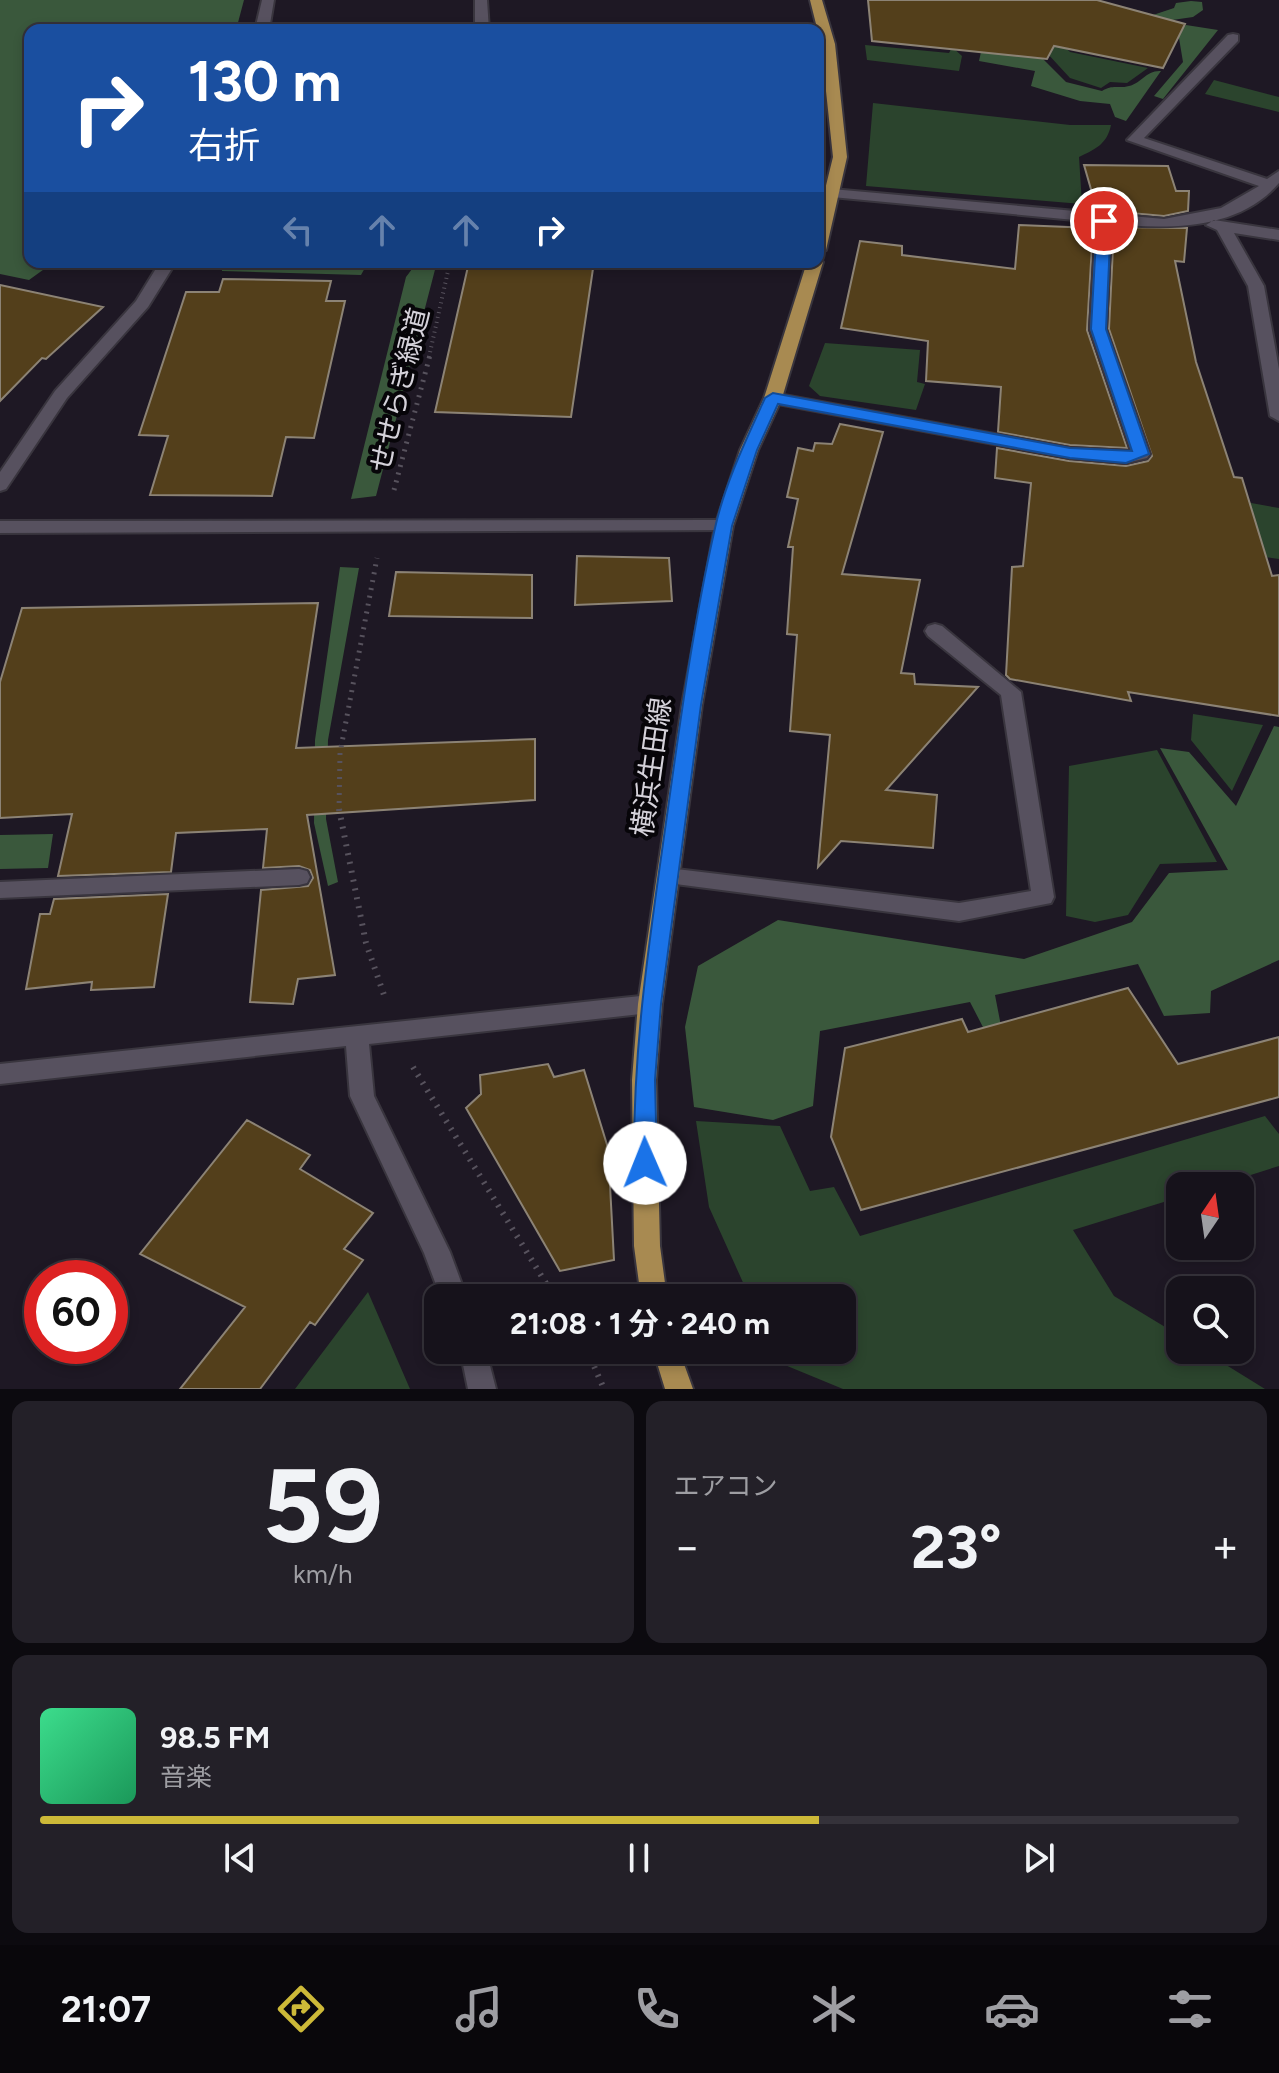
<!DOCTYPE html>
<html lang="ja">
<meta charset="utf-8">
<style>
:root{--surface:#16121b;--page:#232028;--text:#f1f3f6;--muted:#9e9ea3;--line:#35323a;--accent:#cdb938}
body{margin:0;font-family:Figtree,"Noto Sans JP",sans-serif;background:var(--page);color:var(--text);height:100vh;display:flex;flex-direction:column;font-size:30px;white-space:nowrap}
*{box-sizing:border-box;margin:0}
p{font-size:26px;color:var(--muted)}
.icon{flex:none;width:44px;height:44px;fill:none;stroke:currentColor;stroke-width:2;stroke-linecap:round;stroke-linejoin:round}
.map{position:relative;height:1389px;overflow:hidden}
.sheet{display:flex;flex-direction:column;gap:12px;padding:12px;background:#0c0a0f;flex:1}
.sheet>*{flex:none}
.hud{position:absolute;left:24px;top:24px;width:800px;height:244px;border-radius:16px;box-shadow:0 4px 12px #0003,0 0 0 2px var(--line);background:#1a4fa0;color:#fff;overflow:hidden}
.needle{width:52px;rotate:13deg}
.fabs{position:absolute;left:1166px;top:1172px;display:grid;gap:16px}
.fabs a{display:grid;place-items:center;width:88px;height:88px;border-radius:16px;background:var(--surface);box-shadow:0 4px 12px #0003,0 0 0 2px var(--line);font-size:40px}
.speed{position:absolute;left:24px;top:1260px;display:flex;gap:16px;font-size:40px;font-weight:700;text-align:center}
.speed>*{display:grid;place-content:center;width:104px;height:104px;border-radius:50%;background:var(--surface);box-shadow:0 4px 12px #0003,0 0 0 2px var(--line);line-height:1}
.speed .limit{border:12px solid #d22;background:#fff;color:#111}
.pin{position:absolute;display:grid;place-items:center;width:68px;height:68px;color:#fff;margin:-34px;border:4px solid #fff;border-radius:50%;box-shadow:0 2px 8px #0007}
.me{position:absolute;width:88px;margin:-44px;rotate:359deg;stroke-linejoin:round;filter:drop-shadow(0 0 6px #0008)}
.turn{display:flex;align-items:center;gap:28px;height:168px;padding:0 32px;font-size:36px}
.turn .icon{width:104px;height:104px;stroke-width:2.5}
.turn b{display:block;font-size:56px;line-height:68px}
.lanes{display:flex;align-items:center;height:76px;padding:0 32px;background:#0003;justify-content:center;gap:40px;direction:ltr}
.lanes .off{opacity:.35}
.big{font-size:60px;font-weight:700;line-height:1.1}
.sheet .tile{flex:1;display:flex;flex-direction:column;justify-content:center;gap:12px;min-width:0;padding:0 28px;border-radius:16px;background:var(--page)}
.sheet .dial{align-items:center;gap:0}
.dial b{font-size:104px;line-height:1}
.song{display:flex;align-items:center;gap:24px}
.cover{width:96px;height:96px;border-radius:12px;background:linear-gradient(135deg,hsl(150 70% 55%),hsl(150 70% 35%))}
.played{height:8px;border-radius:4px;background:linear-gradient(90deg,var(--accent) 65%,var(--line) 65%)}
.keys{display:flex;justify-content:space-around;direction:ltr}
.heat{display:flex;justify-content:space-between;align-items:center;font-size:44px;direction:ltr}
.sheet .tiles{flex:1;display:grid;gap:12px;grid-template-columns:1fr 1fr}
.tile:last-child{grid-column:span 2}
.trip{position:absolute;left:424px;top:1284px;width:432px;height:80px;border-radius:16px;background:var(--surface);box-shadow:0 4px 12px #0003,0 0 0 2px var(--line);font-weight:700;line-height:80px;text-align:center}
.tabs{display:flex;height:128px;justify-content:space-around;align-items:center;background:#09070b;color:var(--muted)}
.tabs .icon{width:56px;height:56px}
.tabs .current{color:var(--accent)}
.tabs b{font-size:36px;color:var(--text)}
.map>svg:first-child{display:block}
</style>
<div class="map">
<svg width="1279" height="1389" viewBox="0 0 1279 1389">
<rect width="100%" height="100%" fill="#1e1824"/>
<!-- green -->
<path fill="#2b442d" d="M1020,41L1066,48L1070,52L1148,68L1127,83L1110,82L1101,88L1070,78L1047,53Z
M865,45L949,53L952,47L962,56L959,71L867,60Z
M1214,80L1279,97V112L1205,94Z
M873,103L1070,125H1111C1107,144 1096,149 1079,157L1082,204L866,186Z
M825,343L920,350L917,382L925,384L916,410L820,396L809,386Z
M1168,488L1279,508V559L1219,550Z
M1193,714L1263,725L1232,791L1191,740Z
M1157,750L1217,862L1160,864L1128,915L1095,922L1066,916L1069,766Z
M1265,1116L1279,1134V1166L1216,1186H1180V1197L1073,1230L1114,1296L1180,1336V1350H1202L1265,1389H843L780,1363L774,1350H842V1298H750L709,1207L696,1121L780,1126L810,1191L834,1187L860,1236Z
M368,1292L410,1389H295Z"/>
<!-- forest -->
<path fill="#3a583c" d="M0,0H244L236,30H30V262H54L29,280L0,274Z
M1191,1L1202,2L1203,10L1193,17L1138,25L1132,22L1174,8L1176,3Z
M1186,25L1218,30L1163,99L1154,96L1183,62L1178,32Z
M981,52L1040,56L1066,82L1102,91C1113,84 1118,89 1129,86C1142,83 1146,70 1161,71L1126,121L1115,117L1110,104L1080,101L1031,86L1035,71L979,61Z
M221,262H437L376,496L351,499L406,277L415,265L366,266L361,275L222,271Z
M340,567L359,568L328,740L326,819L338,882L328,886L314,823L315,740Z
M1274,726L1279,727V960L1211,991L1210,1013L1164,1016L1138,964L995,995L1001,1026L985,1031L970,1002L820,1031L813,1106L773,1120L694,1107L685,1027L698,966L778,920L1024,959L1132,922L1169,873L1228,870L1160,748L1189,752L1236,806Z
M53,834L48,868L0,869V835Z"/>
<!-- building -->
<path fill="#533f1b" stroke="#8c8375" stroke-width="2" d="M868,0H1097L1185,24L1163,68L1054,46L1047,59L872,41Z
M1084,165L1168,166L1176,191H1189L1188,211L1164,216L1097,210Z
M1019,225L1093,228L1087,330L1127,448L1070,445L998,432L1001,387L926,381L928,341L841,328L860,241L902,246V255L1015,269Z
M1114,227L1187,228L1184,262L1175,261L1196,362L1234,477L1242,478L1272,576L1279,575V716L1128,692L1131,701L1010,679L1006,675L1012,567L1023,566L1031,483L995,478L997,448L1069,461L1126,466L1148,461L1152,456L1109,329Z
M469,262H594L571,417L435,412Z
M223,279L331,281L326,301H345L314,438L286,437L272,496L150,495L168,436L139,435L186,292H219Z
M0,285L103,307L46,359L42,358L0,401Z
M840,424L883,432L842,574L920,580L901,673L914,674L915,684L978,687L886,790L937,795L933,848L841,841L818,867L830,735L790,731L797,635L787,634L793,547H788L798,499L787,497L798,448L813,451L815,443L832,444Z
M577,556L669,558L672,601L575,605Z
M396,572L532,575V618L389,616Z
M318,603L296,748L535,739V800L307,815L335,975L298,979L293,1004L250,1002L261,890L308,886L313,878L310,870L299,866L263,868L267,829L176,833L171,872L58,876L72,814L0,818V682L22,608Z
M168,894L154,987L91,990L92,982L26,989L40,914H50L54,899Z
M1128,988L1178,1064L1279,1037V1097L861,1210L831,1137L845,1048L962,1019L968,1032Z
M548,1064L554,1077L584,1070L608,1148L614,1260L560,1271L466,1108L481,1094L480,1075Z
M247,1120L310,1155L300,1169L373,1213L344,1249L363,1260L315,1325L310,1322L260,1389H180L245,1307L140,1254Z"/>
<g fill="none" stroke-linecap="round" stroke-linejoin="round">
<!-- minor casing -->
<g stroke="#39353e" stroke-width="4">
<path id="minor" d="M262,0H274L269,30H255Z
M475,0H487L489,30H475Z
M1233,34L1238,35V41L1144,138L1267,179L1279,171V183C1238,231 1168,229 1111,224L1106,329L1150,454L1147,458L1126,463L1070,458L767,402V394L773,393L1070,448L1131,451L1090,329L1096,222L832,197L825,193L832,189L1164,219L1221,208L1259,186L1127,140L1228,35Z
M1214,220L1279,230V240L1234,233L1264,286L1279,369V421L1270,416L1248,286L1217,230L1206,225Z
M160,262H176L148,307L67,398L6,489L0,491V472L55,391L136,301Z
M724,520L730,522L733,526L730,530L0,533V521Z
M935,624L942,626L1021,692L1054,897L1051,903L959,921L660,882L657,876L660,870L668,868L959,903L1031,891L1001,695L928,636L925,631L928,626Z
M299,869L307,871L310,877L307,883L299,885L0,898V882Z
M650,995L658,997L662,1004L658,1011L650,1013L369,1044L374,1096L450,1252L467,1298H441L424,1253L350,1096L346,1046L0,1084V1064Z
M460,1350H486L496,1389H468Z"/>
</g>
<!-- major casing -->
<g stroke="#39353e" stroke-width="4">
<path id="major" d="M810,0H822L835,44L847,157L826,250L818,255V218L833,157L821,44Z
M818,258L823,262L782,398L758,450L733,526L702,705L662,1004L656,1080L660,1246L667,1298H641L634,1246L632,1080L638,1004L682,705L715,526L740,450L764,398L807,262H818Z
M653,1350H679L693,1389H665Z"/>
</g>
<!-- path-far2 -->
<path stroke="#57525d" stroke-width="4" stroke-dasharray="1 4" stroke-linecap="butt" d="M429,357L450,262"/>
<!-- path-far1 -->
<path stroke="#57525d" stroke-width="5" stroke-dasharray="2 6" stroke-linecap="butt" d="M394,490L430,355
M339,811L340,753L377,558"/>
<!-- path -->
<path stroke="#57525d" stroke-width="6" stroke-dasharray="2 7" stroke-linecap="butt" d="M339,809L366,943L384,995
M413,1067L555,1298
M587,1350L604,1389"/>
<!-- minor -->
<use href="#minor" fill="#57515f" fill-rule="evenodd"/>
<!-- major -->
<use href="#major" fill="#a88a51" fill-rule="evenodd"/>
</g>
<!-- route -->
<path fill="#1a73e8" stroke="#114b97" stroke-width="2" d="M1104,216L1111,221L1106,329L1149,454L1126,463L1070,458L778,404L757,450L732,526L701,705L661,1004L655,1080L657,1163L653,1170L645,1173L637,1170L634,1163C633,1040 651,930 668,808C681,715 694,620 715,528C725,483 746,440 765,398L773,393L1070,448L1132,451L1091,329L1097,221Z"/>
<g text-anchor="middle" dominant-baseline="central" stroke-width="8" stroke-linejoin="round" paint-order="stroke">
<!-- street labels -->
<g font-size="28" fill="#d5d2da" stroke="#070509">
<text transform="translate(399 390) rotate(-76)">せせらぎ緑道</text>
<text transform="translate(651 767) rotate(-82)">横浜生田線</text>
</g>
</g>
</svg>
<div class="fabs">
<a><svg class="needle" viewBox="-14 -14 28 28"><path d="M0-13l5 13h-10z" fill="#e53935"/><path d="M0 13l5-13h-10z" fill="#9e9ea3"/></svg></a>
<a><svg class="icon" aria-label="search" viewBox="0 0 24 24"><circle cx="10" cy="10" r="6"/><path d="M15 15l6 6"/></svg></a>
</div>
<div class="speed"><div class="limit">60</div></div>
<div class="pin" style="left:1104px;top:221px;background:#d93025"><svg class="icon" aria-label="arrive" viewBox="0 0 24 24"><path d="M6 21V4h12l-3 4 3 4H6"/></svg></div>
<svg class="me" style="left:645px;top:1163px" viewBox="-20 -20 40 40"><circle r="19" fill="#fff"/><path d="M0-13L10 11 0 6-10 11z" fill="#1a73e8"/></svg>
<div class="trip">21:08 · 1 分 · 240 m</div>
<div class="hud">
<div class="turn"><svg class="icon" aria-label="right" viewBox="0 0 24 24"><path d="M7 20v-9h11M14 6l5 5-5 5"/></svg><div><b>130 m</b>右折</div></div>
<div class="lanes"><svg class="icon off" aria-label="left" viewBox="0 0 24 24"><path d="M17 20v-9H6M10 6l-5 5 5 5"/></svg><svg class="icon off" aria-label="ahead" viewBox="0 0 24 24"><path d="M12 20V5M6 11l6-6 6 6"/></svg><svg class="icon off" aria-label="ahead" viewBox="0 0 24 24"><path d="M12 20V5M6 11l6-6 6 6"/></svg><svg class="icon" aria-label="right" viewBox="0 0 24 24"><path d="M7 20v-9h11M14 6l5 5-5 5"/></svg></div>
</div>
</div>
<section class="sheet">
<div class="tiles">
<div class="tile dial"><b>59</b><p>km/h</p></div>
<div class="tile"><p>エアコン</p>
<div class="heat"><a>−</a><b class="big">23°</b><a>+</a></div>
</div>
<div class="tile">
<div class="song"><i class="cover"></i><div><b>98.5 FM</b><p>音楽</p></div></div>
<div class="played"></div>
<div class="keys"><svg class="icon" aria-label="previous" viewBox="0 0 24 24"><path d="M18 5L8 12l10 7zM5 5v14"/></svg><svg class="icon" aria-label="pause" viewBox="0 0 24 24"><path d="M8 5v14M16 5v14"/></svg><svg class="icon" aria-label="next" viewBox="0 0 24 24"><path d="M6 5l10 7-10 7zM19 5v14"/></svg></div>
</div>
</div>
</section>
<nav class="tabs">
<b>21:07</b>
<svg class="icon current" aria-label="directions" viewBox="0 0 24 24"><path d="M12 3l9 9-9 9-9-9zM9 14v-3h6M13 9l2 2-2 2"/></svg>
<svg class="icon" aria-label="music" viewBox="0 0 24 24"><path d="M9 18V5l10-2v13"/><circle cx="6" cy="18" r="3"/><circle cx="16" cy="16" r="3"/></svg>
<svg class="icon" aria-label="phone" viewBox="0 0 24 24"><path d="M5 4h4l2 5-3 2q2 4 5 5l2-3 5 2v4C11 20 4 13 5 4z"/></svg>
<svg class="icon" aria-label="climate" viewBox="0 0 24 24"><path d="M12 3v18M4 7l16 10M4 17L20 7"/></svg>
<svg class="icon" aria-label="car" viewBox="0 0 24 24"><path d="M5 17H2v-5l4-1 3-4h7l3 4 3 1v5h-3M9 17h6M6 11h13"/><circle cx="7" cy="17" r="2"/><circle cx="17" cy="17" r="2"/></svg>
<svg class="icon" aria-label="filters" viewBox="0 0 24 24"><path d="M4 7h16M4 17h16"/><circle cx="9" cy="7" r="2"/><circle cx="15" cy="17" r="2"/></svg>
</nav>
